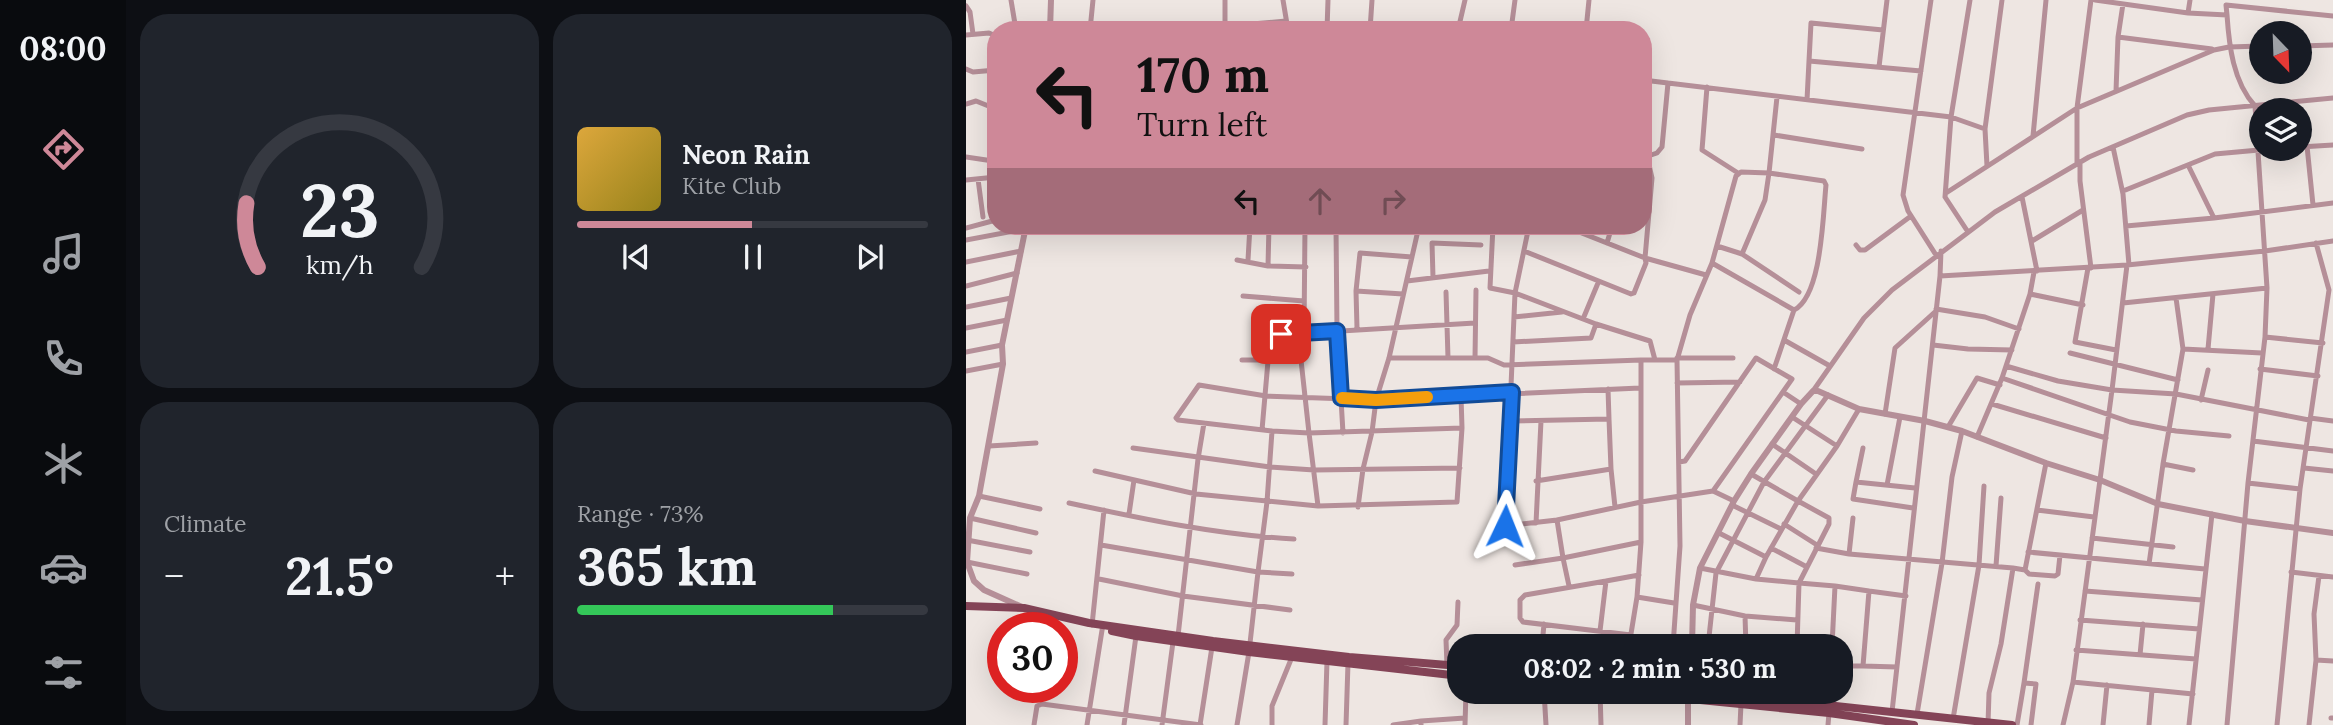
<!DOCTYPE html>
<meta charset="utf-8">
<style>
:root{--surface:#171b24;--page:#20242c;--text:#f1f3f6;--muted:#9ea1a6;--line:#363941;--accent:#ce8898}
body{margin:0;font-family:Lora,serif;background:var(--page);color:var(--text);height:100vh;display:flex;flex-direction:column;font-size:26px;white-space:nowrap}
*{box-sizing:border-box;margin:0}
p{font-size:23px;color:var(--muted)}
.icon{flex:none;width:38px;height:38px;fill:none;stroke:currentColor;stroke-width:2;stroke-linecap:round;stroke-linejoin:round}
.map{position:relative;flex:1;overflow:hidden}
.side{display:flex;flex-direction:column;gap:14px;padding:14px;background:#0d0f14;width:840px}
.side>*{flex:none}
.top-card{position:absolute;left:21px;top:21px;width:665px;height:214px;border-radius:28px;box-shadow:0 7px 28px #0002;background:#ce8898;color:#111;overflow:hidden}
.needle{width:46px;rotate:157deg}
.tools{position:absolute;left:1283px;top:21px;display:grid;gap:14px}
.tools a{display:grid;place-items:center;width:63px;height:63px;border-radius:50%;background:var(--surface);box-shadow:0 7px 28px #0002;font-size:35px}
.speed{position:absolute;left:21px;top:612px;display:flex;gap:14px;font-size:35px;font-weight:700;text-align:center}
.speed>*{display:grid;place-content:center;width:91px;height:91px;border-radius:50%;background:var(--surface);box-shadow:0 7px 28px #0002;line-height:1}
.speed .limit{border:10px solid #d22;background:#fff;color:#111}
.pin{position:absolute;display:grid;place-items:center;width:60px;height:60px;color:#fff;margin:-30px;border-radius:14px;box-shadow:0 4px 10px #0006}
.me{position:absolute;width:77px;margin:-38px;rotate:2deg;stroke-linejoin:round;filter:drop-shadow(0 0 5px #0008)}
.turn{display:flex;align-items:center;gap:24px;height:147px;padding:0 35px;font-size:32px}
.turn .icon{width:91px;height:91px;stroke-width:2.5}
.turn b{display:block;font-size:49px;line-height:60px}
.lanes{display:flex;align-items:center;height:66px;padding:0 35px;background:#0003;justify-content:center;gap:35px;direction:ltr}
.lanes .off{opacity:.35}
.big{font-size:52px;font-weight:800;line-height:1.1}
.side .card{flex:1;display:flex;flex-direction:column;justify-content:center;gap:10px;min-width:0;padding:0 24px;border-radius:28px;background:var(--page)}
.side .dial{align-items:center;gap:0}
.dial svg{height:182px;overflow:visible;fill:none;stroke:var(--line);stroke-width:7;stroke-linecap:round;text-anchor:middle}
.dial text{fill:var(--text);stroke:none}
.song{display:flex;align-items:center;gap:21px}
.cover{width:84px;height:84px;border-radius:10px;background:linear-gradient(135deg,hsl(40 70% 55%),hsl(50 70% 35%))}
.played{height:7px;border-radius:4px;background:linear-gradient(90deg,var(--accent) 50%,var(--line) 50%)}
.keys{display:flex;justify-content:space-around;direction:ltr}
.heat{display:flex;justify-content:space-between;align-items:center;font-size:38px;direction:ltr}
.charge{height:10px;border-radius:5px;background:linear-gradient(90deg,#34c759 73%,var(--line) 0)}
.side .tiles{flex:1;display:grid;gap:14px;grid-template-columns:repeat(2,1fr)}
.trip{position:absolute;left:481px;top:634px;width:406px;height:70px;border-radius:28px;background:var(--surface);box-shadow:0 7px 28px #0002;font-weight:800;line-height:70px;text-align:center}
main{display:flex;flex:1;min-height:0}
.tab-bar{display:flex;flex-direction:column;width:126px;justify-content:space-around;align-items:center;background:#090b0e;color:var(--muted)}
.tab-bar .icon{width:49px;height:49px}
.tab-bar .on{color:var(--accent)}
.tab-bar b{font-size:32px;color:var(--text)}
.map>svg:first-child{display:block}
</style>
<main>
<nav class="tab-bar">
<b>08:00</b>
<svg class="icon on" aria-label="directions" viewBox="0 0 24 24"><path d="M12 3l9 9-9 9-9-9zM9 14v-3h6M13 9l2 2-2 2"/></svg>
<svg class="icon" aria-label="music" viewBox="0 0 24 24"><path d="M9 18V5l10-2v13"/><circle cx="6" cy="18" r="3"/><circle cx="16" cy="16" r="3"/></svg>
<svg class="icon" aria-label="phone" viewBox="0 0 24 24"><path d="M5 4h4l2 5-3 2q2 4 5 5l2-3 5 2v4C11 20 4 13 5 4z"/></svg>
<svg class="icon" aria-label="climate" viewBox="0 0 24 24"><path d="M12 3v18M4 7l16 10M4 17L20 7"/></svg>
<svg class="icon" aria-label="car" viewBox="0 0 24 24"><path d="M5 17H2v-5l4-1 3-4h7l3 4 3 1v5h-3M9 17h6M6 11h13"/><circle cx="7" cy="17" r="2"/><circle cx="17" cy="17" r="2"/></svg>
<svg class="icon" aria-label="filters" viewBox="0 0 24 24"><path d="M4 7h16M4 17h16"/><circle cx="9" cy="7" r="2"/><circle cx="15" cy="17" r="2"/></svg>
</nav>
<section class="side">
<div class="tiles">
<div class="card dial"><svg viewBox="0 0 100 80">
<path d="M14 69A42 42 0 1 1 86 69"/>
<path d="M14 69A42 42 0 0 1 9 41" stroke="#ce8898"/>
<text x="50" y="56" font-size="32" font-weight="700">23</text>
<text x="50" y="72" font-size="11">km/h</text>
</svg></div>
<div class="card">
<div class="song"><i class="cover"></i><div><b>Neon Rain</b><p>Kite Club</p></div></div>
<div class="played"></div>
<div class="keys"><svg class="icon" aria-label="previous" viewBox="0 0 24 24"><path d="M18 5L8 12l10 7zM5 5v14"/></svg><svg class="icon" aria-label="pause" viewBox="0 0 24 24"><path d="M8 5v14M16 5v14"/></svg><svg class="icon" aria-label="next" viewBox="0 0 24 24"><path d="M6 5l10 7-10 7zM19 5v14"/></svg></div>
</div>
<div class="card"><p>Climate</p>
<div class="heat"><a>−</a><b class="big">21.5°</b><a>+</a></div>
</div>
<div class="card"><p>Range · 73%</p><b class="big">365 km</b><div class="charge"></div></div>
</div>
</section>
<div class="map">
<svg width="1367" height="725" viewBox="0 0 1367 725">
<rect width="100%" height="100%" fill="#eee6e2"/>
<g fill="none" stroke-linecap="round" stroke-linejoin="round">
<!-- minor -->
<path stroke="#b58f98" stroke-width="5" d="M45,0L50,30
M259,0V30
M317,0L322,30
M965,0L937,195L942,211L970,255
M1129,0L1222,13L1261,15L1260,5L1367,16
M0,6L4,12L7,34
M1222,13L1224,0
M74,30L84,27
M124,30L127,0
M218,30L320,21
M361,30L362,0
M404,30L406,0
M492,30L499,0
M545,30L549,0
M620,30L623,0
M0,35L23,33L30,36
M1152,37L1246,49
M1334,46L1367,45
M843,61L845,23L917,30
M913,67L921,0
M0,69L7,72L30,70
M677,80L985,117L1019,129
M741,87L736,150L772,173
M1150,91L1152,37L1157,4
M811,97L803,173L858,181L860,185C857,214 856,296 828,310
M841,100L843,61L955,71
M0,104L10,101L30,109
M808,135L896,149
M1067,136L1080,0
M1341,146L1347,205
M1147,147L1157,194L1163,265
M1334,147L1367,145
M681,156L686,178L679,258L740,275
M0,157L27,161
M679,157L691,153L696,147L702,83
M26,161L27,109
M1114,163V181L1125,268
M1111,164V108L1125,0
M1222,165L1248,218
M1021,166L1019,129L1036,0
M12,179L17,217
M0,180L30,177
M1157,191L1249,154L1304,149
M980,193L1111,108L1248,50L1263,47L1295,46
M1056,197L1071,271
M339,226L338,333L335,360L343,433L496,428
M370,226L371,331L377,433
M527,226L524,288L549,293L539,526L591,520L597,558L549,565
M563,226L549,293L630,324
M1160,226L1248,218L1367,203
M0,228L30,220
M1002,232L979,197L985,117L1004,0
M0,240L59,229
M1066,241L1117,210
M641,243L646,226
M890,245L894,250H899L945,216
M751,246L776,254L833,292
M558,251L665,294L668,293L680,263L679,258L598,226
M271,260L302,266L340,267
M282,260L284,226
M0,262L55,251
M746,263L828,310L808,369
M302,266L303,226
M1122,268L1109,342L1150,350
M1068,272L1064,294L1117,305
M974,276L975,251
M467,277L466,243L515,245
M441,281L523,271
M0,286L51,273
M390,291L437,294
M480,292L482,358
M277,296L338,301
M1157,303L1301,288
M0,307L45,298
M970,309L1019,317L1053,329
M548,317L596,312
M617,319L632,283
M0,328L41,320
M391,328L390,291L394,253L446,257
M292,336L509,323
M1299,337L1357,343
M818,340L864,366
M547,342L625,338L630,324L684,341L689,360
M967,345L1002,349L1046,350
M1217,349L1296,353
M1242,349L1247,294
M0,352L36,345
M1104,353L1212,380
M423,358H522L538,365L675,360
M509,358L510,290
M711,358H767
M276,360H335
M1040,366L1092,381L1146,390L1161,265L1299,251L1367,241
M1294,369L1352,376
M0,371L37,364
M1036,378L1164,422L1210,431L1263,436
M711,383L774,382
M642,389L643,419
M847,391L898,318L926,290L1029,212L1123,157L1221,115L1243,110L1367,98
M817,392L835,404
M1235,400L1242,370
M1026,404L1140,438
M919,414L929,348L970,311
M1344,418L1367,421
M544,421L643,419L645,469L570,481
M982,427L1011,378L1034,385
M296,430L302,361
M306,431L212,420L210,418L233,385L300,396L410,400L674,388
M1011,437L1036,378L1064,294
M1287,441L1367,451
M806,444L850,474
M23,446L70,443
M871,446L893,409
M167,448L304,467L348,470L494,468
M713,462L719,461L790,358L826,379L747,491
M1197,464L1217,349L1210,298
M1338,468L1367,471
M645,469L649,507
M129,471L230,494L352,506L343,433L306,431L301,502L292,572L135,545
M785,474L832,501L871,446L826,417
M890,482L897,448
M1282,483L1334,489
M921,485L934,417
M13,496L74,509
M103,503C177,519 253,535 328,539
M766,505L815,529
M352,506L491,502L496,428L495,396
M392,507L397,469L406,432L410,400L423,358L453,226
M947,508L887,499L890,482L949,488
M1071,510L1128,517
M163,514L168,480
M4,518L70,533
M591,520L675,502L747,491L768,501
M570,523L575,421
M818,524L851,545
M753,533L800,557
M1126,538L1207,547
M1,540L64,552
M805,548L841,567
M850,548L883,554L1047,568
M1062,552L1239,569
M883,554L887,518
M1,562L61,574
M1183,564L1197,464L1227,470
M1030,566L1035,498
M734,568L790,579L833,583L863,524V518L832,501L800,557L790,579
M1059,570L1063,574L1089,576L1092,574L1094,555
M1325,572L1367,577
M133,579L217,596L324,610
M640,581L673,575
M603,586L597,558L675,542
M869,586L903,591
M1119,591L1236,600
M671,597L675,542V360H711
M727,605L779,616L831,620
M779,616L780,646
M1114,620L1233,629
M126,625L138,510
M634,631L640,581L559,595L554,600V618L557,622L665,635
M212,636L232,459L238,423
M576,646L578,624
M663,646L671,597L708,603
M707,646L714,546L711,360L724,315L746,263L770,176L775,172L803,173L799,200L776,254
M742,646L750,573L798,482L862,395
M831,646L833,583L869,586L866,646
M1110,650L1230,659
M1174,655L1177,624
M1350,660L1367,661
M481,665L480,640L491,625L492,602
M881,666H897L903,591L940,596
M897,666L931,667
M1107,682L1227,694
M578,691L580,725
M634,691L635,725
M862,704L863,691
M926,712L974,276L1161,265
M951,714L976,563L986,477L996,431
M1365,718H1367
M987,719L1013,565L1018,486
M1022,724L1023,693L1035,644L1047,568L1059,570L1080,463
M68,725L71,706L76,704L235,725
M121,725L137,624
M158,725L170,636
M196,725L207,642
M234,725L246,647
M271,725L283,652L292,572L326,574
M306,725V706L326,657
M359,725L361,661
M380,725L382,663
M427,725L455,721
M455,725V721L499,718
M499,725L500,691
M774,725L775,704
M862,725L863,713
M1051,725L1058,683
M1065,725L1070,684L1058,683L1072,584
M1097,725L1107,682L1146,390L1210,394L1343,420
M1137,725L1141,685
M1183,725L1186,690
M1223,725L1246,514
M1261,725L1282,483L1299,337L1301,288L1289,106C1267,82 1263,45 1261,15
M1311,725L1334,489L1363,290L1350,243
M1343,725L1350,660L1348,614L1353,576"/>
<!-- tertiary -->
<path stroke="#b58f98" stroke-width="6" d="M84,30L85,0
M56,607L18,590L8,581L1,562L4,518L13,496L37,364L36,345L60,226
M726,646L727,605L734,568L768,501L785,474L835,404L847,391H852L893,409L959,421L996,431L1080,463L1134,480L1192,504L1279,521L1367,533
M722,725V691"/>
<!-- primary -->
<path stroke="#844457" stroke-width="8" d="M0,606L58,608L123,623L247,641L383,657L494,666
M146,631L170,636L283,652L494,676
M644,691L863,713L948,725
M731,691L1046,725"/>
</g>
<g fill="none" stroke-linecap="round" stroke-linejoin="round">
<!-- route casing -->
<g stroke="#114b97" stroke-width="18">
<path id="route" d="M315,334L371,331L375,398L410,400L546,392L539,526"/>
</g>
<!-- route -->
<use href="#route" stroke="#1a73e8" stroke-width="12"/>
<!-- slow -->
<path stroke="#f59e0b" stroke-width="12" d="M376,398L410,400L461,397"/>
</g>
</svg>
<div class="tools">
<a><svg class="needle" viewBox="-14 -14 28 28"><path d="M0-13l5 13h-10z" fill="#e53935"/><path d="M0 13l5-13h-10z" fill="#9ea1a6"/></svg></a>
<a><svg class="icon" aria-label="layers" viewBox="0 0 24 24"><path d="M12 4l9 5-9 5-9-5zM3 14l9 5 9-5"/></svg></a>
</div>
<div class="speed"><div class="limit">30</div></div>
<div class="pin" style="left:315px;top:334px;background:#d93025"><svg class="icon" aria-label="arrive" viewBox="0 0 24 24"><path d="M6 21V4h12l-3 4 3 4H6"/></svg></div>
<svg class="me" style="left:539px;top:526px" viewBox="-20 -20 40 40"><path d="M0-17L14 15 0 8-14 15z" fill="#1a73e8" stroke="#fff" stroke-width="4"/></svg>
<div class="trip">08:02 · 2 min · 530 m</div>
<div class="top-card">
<div class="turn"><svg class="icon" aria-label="left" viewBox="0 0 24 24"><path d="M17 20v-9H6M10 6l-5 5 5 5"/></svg><div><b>170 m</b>Turn left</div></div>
<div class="lanes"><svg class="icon" aria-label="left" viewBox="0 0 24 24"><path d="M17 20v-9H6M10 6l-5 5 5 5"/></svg><svg class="icon off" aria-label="ahead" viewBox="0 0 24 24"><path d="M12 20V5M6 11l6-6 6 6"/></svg><svg class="icon off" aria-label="right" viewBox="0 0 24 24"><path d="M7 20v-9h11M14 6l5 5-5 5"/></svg></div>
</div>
</div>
</main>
